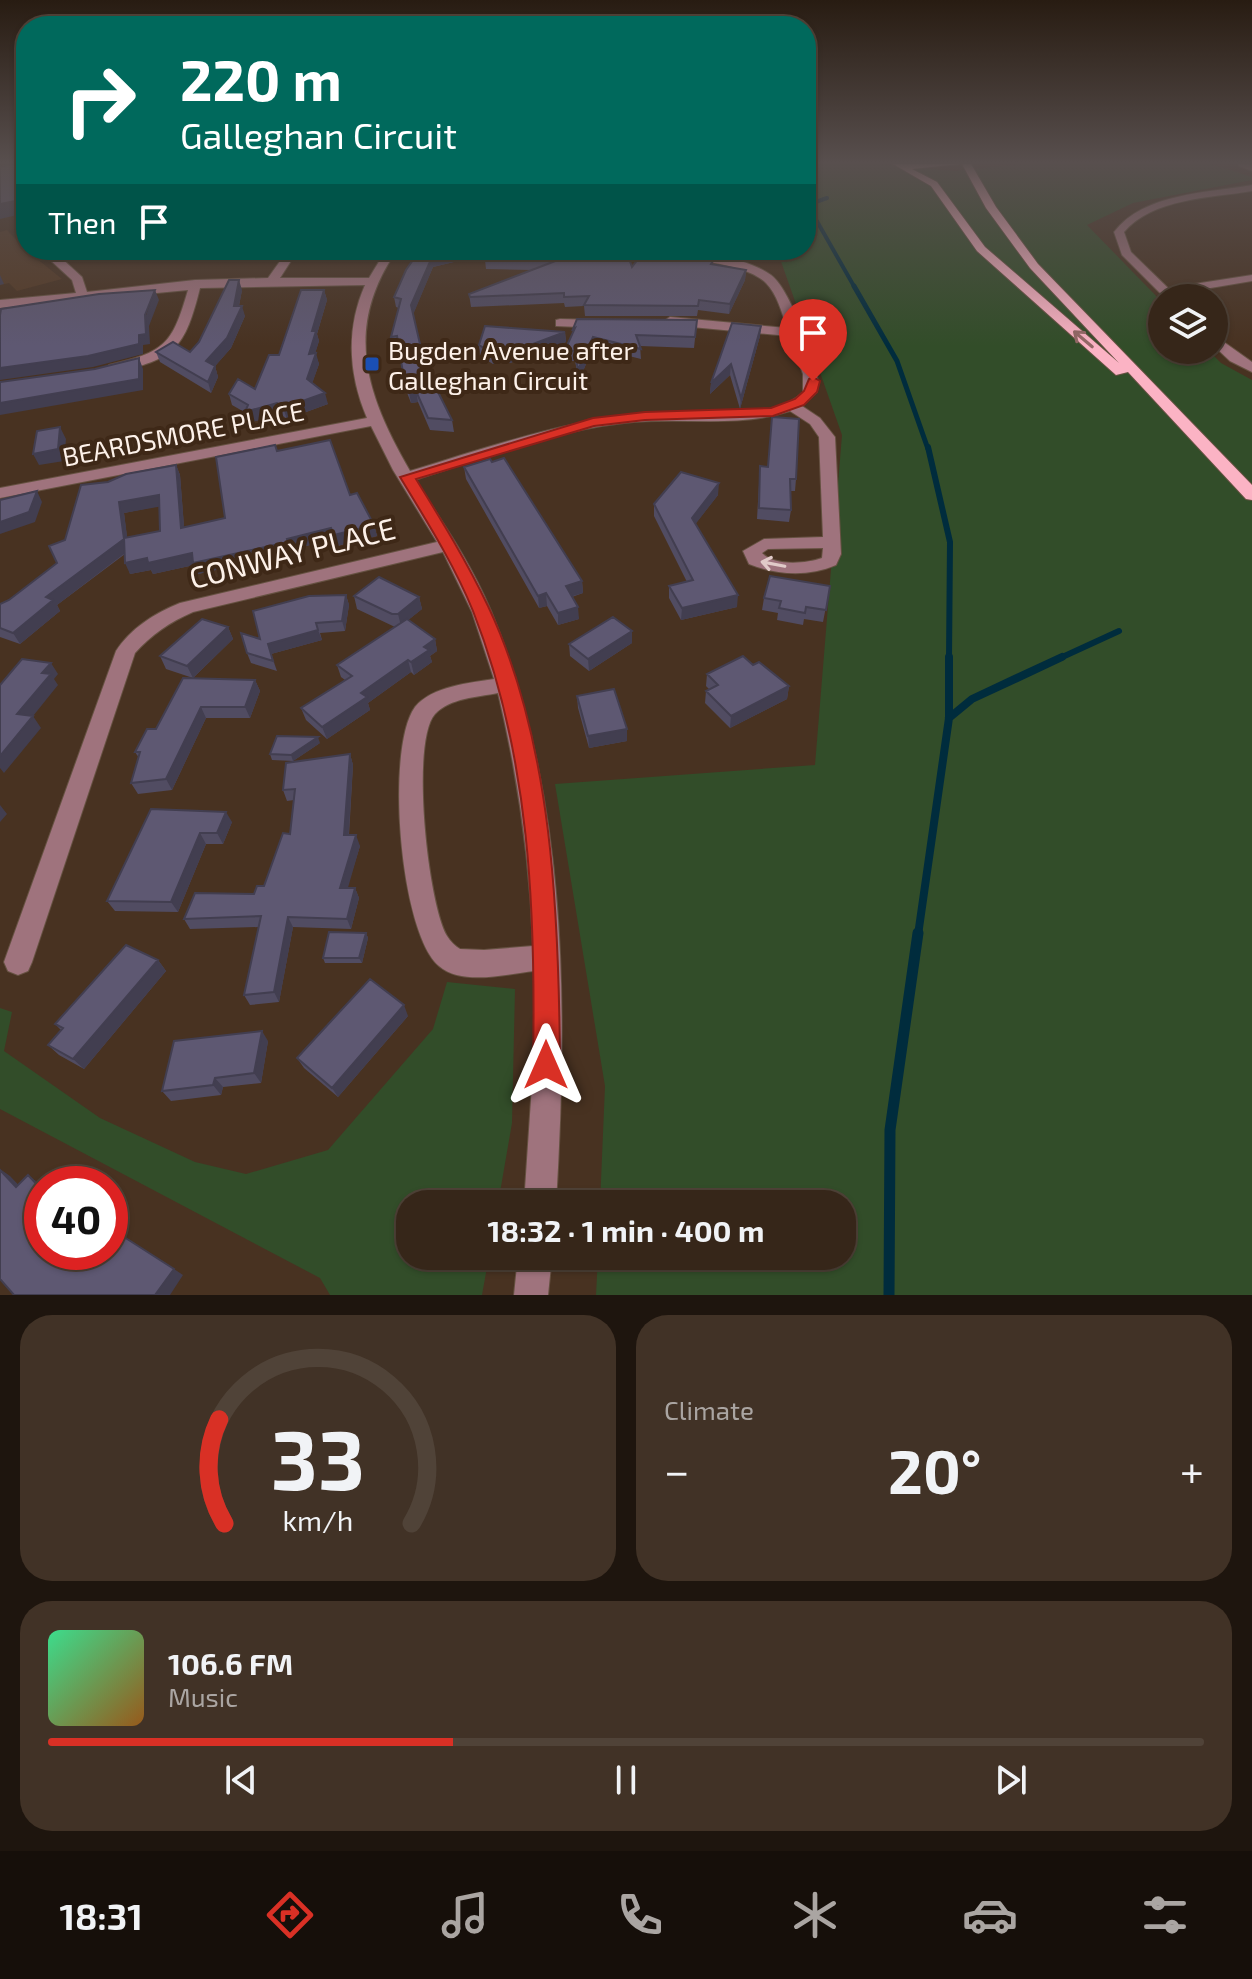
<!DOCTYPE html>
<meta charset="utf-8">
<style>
:root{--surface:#362619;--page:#413226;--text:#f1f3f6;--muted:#aaa5a2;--line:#504338;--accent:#d93025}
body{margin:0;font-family:"Exo 2",sans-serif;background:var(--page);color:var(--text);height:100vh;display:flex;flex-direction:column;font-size:30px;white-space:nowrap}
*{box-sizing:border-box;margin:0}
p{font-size:26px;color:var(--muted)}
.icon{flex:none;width:44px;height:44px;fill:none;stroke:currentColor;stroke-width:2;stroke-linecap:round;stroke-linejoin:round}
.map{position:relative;height:1295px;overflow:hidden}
.side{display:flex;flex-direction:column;gap:20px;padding:20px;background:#1e150e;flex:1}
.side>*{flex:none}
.guide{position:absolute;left:16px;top:16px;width:800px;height:244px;border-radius:32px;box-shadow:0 2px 6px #0004,0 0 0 2px var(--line);background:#00695c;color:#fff;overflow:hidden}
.controls{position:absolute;left:1148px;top:284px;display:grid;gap:16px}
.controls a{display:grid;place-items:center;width:80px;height:80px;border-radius:50%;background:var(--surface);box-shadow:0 2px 6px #0004,0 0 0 2px var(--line);font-size:40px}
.speed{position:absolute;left:24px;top:1166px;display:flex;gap:16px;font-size:40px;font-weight:700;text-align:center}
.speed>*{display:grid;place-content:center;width:104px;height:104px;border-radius:50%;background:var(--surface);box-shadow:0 2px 6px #0004,0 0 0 2px var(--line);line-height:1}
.speed .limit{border:12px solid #d22;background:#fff;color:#111}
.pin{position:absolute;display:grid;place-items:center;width:68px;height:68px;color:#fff;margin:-82px -34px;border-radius:50% 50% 50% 0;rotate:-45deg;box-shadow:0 0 8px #0007}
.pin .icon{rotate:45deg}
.me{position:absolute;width:88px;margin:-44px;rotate:0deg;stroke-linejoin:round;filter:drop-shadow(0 0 6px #0008)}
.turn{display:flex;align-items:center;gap:28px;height:168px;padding:0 32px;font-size:36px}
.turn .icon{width:104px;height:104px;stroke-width:2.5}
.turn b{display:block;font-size:56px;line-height:68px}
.then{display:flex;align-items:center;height:76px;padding:0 32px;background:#0003;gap:16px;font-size:30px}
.big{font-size:60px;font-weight:700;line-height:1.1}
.side .card{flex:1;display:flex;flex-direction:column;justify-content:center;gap:12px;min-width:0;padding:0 28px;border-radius:32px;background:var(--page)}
.side .dial{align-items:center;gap:0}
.dial svg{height:208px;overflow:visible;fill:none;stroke:var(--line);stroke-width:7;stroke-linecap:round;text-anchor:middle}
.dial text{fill:var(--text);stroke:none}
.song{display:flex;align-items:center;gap:24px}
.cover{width:96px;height:96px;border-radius:12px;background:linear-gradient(135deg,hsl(150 70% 55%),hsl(30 70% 35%))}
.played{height:8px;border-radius:4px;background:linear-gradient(90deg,var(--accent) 35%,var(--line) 35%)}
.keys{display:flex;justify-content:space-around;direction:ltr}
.heat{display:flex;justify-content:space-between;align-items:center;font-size:44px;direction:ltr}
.side .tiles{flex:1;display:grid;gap:20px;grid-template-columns:1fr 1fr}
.card:last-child{grid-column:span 2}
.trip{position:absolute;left:396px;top:1190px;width:460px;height:80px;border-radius:32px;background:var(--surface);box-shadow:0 2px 6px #0004,0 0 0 2px var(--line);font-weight:700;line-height:80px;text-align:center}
.menu{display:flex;height:128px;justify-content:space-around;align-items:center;background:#160f0a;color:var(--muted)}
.menu .icon{width:56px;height:56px}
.menu .on{color:var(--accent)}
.menu b{font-size:36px;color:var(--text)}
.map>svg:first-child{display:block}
</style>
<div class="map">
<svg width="1252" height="1295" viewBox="0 0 1252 1295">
<rect width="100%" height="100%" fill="#483221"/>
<!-- built -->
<path fill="#553a25" d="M7,230L26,250L62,279L17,291L9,283L0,285V232Z"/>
<!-- green -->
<path fill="#324d29" d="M806,164H879L955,171L1023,164H1211L1252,177V180L1133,203L1087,225L1162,302V350H1208L1221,363L1252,380V1295H596L598,1256H842V1204H600L605,1086L555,784L815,765L842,435L777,250H806Z
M447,982L515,989L512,1123L498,1204H410V1256H489L482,1295H330L320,1278L0,1109V1008L12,1012L4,1051L100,1118L195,1162L246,1174L328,1150L433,1029Z"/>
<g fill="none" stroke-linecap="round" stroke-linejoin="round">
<!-- stream-far4 -->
<path stroke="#002c3d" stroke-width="4" d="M806,202L855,288
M807,205L827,198"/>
<!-- stream-far3 -->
<path stroke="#002c3d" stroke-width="5" d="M854,286L897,361L928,449"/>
<!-- stream-far2 -->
<path stroke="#002c3d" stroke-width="6" d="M928,447L950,542L949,659
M1058,659L1119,631"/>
<!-- stream-far1 -->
<path stroke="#002c3d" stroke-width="8" d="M949,718L972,699L1062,657
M918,935L949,718V657"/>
<!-- stream -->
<path stroke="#002c3d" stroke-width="11" d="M889,1295L890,1130L918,933"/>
<!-- minor casing -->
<g stroke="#655141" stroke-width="2">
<path id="minor" d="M1238,164L1252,165V171L1239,166Z
M1252,185V191C1211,198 1153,198 1124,232L1131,252L1168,288L1252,275V281L1175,294L1178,298H1165L1122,255L1114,232C1144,193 1207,193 1252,185Z
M51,250H61L59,256L82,277L87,292L195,280L268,278L288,250H298L280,278H369L386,250H397C343,328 366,395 410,471C505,442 590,411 691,412C724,412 778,418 803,392V374L789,336L670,325L664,321L670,317L787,328C782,313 777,294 766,283C734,250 588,256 540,253L535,250C593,250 724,241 771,275C790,289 813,356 818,381L817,392L802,406L820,418L835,437L841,554L836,565C808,577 777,575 749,564L743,551L764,539L823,537L819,437L810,424L790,411C736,429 679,416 624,423C552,431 484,458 415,480C443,523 471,563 491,611C568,796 568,1006 556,1204H524L534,1055V971C507,974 462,986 439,966C400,933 385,748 415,707C432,686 470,683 494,679L472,612L443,552L193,612C170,622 151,635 135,653L32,962L28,971L18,975L8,971L4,962L116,651C131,628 155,613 180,603L437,542L393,470L371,426L0,498V488L367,418C348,374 346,328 365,285L200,288C185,348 175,360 114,372L109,371V365C165,352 172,345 188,290L0,308V300L76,293L72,280L47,257ZM823,548L822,558C805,564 774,566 762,553L768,549ZM498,693C518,777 530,860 533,946L484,950L460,949C455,946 450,941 447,936C428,904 410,742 435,714C450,698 478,697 498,693Z
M560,319L602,320L608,324L602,328L556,326V320Z
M1214,335L1252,362V372L1230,361L1214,346Z
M518,1256H552L548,1295H514Z"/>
</g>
<!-- major casing -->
<g stroke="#655141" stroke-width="2">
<path id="major" d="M893,164H960L912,169L937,182L985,247L1119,363L1030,268L986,208L962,164H971L996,207L1038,264L1252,485V500L1246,499L1128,372L1116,375L977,251L931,186Z"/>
</g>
<!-- minor -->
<use href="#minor" fill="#9f737d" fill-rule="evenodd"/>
<!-- major -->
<use href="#major" fill="#fbb3c4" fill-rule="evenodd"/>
</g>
<!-- wall -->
<path fill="#514c62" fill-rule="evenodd" d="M420,250L566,257L607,252V250L632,267L715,265L746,270L745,280L729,314L698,310L697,316H585L584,306L565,307L564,303L471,307L469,294L533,270L486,269L485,260L487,254L433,267L413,314L429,383L452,420L454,432L430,430L418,402L411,403L406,390L399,347H393L391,337L399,308L396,307L394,297Z
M686,250H726L723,254Z
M242,290L239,306L245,316L231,348L215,366L218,377L211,393L160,362L156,352H190Z
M324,290L327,300L317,334L319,341L315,353L319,364L312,383L328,404L287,419L280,414L249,423L246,413L232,405L229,394L255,389Z
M697,320L694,348L640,346L641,359L593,347L579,381L575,361H565V350L573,333Z
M761,326L760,336L740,409L730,375L710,394L711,383Z
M565,332L566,342L510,363L504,360L493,364L480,356L479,345Z
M277,451L350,495L374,525L377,536L337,546L334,539L290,550L291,553L198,574L194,565L153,574L151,570L130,574L125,554L57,605L60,611L20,644L0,637V604L9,600L57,563L65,540L108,482L176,465L180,475L184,527L225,518ZM159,506L160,531L127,538L124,513Z
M760,466L796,479L795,491H790L791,510L789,522L757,519Z
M464,467L582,581L583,593L572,597L579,619L558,625L547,606L539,608L466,479Z
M718,495L695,524L737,607L681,620L669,598V586L687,582L654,516V504Z
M830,586L823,622L804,619L803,625L777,620L778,613L762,610L764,598Z
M346,595L349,605L345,631L320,633L322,640L271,654L277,671L251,663L247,653L260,639Z
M354,596L419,597L422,609L408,620L435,639L437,651L430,656L432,662L414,675L411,672L368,703L370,710L327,739L306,720L301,708L345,680L341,677L337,665L395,627L357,609Z
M228,627L233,639L193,678L166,669L160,656Z
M632,643L589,671L570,656L569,644Z
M753,665L789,686L787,699L730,728L705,703L706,691L709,689L706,686L707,674Z
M255,680L260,691L250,718H206L172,790L138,794L131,783L139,758L135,752L156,729Z
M577,696L627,729V741L589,748L578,708Z
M320,743L293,761L272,760L270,754Z
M350,754L353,765L349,835L360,846L347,888H355L359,898L351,929L293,927L279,1002L250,1005L244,995L259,927L190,929L184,919L254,894L264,886L290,834L294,800L287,801L283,790Z
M151,809L232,822L223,844H206L178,912L115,911L107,901Z
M366,933L368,938L362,963H325L323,958Z
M158,960L166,971L84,1069L59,1055L48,1045L61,1030L55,1024Z
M408,1016L338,1097L304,1068L297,1058Z
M268,1041L261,1083L223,1087L221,1095L171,1101L162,1091Z"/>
<!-- shaded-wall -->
<path fill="#423e50" d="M26,199V213L0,219V204Z
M462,250H491V253L433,267L413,315L411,305L432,257Z
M746,270L745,280L729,314L730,304Z
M0,275L4,284L0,285Z
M239,280L242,290L237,316L234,306Z
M155,290L159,300L149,326L150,344L143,345V354L93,367L0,380V368L139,335Z
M324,290L327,300L317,334L319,341L312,364L309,354L312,331Z
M242,306L245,316L231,348L210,372L206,361Z
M761,326L760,336L740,409L741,398Z
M565,332L566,342L510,363L509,353Z
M593,337V347L579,381L578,370Z
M503,349L504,360L493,364L492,353Z
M316,353L319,364L310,390L307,379Z
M139,358L143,369V390L0,415V403Z
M731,364L730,375L710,394L711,383Z
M215,366L218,377L211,393L208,382Z
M416,391L418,402L411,403L409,392Z
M325,393L328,404L287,419L283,408Z
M277,403L280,414L249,423L245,412Z
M60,427L66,439L64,461L39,465L33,454Z
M176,465L180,475L185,538L181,528Z
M719,483L718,495L691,530L692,518Z
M37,491L42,502L35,522L0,534V522Z
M159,495L163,506L124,513L129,550L57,605L60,611L20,644L13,633L46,597L119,502Z
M374,525L377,536L337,546L334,535Z
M331,528L334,539L290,550L291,553L198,574L194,565L153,574L151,570L130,574L125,563L147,558L287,539Z
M582,581L583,593L566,598V586Z
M546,593L547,606L539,608L538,596Z
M346,595L349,605L345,631L342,621Z
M738,595L737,607L681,620L682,608Z
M419,597L422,609L401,626L398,614Z
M578,607L579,619L558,625V613Z
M228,627L233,639L193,678L187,666Z
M318,630L322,640L271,654L277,671L268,644Z
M632,631V643L589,671L588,659Z
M435,639L437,651L430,656L432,662L414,675L411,662L424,647Z
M408,660L411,672L368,703L370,710L327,739L322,727L361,693Z
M51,663L58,674L54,679L58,685L25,726L17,714L42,673Z
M255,680L260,691L250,718L245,707Z
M789,686L787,699L730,728L731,716Z
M201,707L206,718L172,790L166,779Z
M33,716L41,728L4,773L0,768V756Z
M627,729V741L589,748L588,736Z
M318,737L320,743L293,761L291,755Z
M350,754L353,765L348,845L344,835Z
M0,805L7,814L0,822Z
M226,812L232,822L223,844L217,833Z
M200,833L206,844L178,912L171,902Z
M356,835L360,846L345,898L340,888Z
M355,888L359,898L351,929L347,919Z
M288,917L293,927L279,1002L274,992Z
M366,933L368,938L362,963L359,958Z
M158,960L166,971L84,1069L73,1059Z
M404,1005L408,1016L338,1097L332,1088Z
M262,1031L268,1041L261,1083L254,1073Z
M215,1078L223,1087L221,1095L213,1085Z
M0,1169L10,1176L28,1195L16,1187Z
M28,1175L42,1186V1190Z
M174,1269L183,1275L170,1295H155Z"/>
<!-- building -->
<path fill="#5e5872" stroke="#423e50" stroke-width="2" d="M10,164H26V199L0,204V167Z
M420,250H462L432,257L411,305L429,383L433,382L452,420L428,418L416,391L409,392L404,379L397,336L391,337L401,299L394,297L406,270Z
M488,250H565L566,257L580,252H608L607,250H626L632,267L645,250H650L716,257L711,264L746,270L730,304L699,300L698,306L584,305L589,296L564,297V293L470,297L469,294L558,260H485Z
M229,280H239L234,306H242L227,338L206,361L215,366L208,382L156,352L173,342L190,352L199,342Z
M155,290L145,315L146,334L139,335V344L88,356L0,368V315L1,309L99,294Z
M301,290H324L312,331H316L309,354L316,353L307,379L325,393L283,408L277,403L245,412L248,405L229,394L238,379L255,389L269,355H279Z
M577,319L697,320L695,337L636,335L641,349L593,337L578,370L575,351L565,350L575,328L573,329Z
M732,323L761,326L741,398L731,364L711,383Z
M485,326L565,332L509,353L503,349L492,353L479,345Z
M139,358V379L0,403V382L95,369Z
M772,417L799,419L796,479H790L791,510L759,508L760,466L768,467Z
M60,427L58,449L33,454L37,431Z
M330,440L350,495L357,493L374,525L334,535L331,528L287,539L288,542L193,563L192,553L148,563L147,558L125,563L124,538L160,531L159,495L119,502L124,539L46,597L53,600L13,633L0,628V604L9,600L57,563L49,546L65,540L81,485L108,482L126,474L176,465L181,528L225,518L216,457L275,445L277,451Z
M504,458L582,581L566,586L578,607L558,613L546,593L538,596L464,467L490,459L492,462Z
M681,472L719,483L692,518L738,595L682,608L669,586L693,580L654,504Z
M37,491L29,512L0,522V500Z
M770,576L830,586L826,610L806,607L805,613L779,608L781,601L764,598Z
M379,577L419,597L398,614H392L354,596Z
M346,595L342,621L316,623L318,630L268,644L273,661L247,653L241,633L260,639L253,611L309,596Z
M613,617L632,631L588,659L569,644Z
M202,619L228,627L187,666L160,656Z
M407,619L435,639L424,647L429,650L411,662L408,660L361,693L367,697L322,727L301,708L352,676L337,665Z
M743,656L753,665L759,662L789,686L731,716L706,691L718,685L707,674Z
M22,659L51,663L42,673L51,674L17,714L33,716L0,756V685Z
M183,678L255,680L245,707H201L166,779L131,783L140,752H135L147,729H156Z
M614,689L627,729L588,736L577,696Z
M277,736L318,737L291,755L270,754Z
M350,754L344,835H356L340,888H355L347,919L288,917L274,992L244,995L261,916L184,919L195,893L254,894L257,886H264L283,833L290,834L295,789L283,790L286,763Z
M151,809L226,812L217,833H200L171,902L107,901Z
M329,932L366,933L359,958H323Z
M126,945L158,960L73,1059L48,1045L63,1028L55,1024Z
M370,979L404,1005L332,1088L297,1058Z
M262,1031L254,1073L215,1078L213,1085L162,1091L174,1041Z
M0,1170L16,1187L28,1175L42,1190V1252H110V1228L174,1269L155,1295H14L0,1279Z"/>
<!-- one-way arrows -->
<defs><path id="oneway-shaft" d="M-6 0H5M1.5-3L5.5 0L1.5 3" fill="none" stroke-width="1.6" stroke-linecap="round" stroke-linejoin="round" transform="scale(2)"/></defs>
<use stroke="#936765" href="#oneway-shaft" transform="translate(1083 339) rotate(-140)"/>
<use stroke="#e1cbc9" href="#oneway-shaft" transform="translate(773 564) rotate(-169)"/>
<!-- sky -->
<linearGradient id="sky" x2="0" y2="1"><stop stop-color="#281c12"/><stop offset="0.47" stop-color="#584f4e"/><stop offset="1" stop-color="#584f4e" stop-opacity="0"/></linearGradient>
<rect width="1252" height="346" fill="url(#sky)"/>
<!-- route -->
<path fill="#d93025" stroke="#8d1f18" stroke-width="2" d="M813,377L820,381L817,392L804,405L773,416L645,420L594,426L416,479C442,521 467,562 488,606C553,743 559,916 560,1065L556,1075L546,1079L537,1075L533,1065C536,911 530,756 473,611C454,564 426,520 400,477L593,418L645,412L771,408L795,399L804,391L809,379Z"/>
<!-- markers -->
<rect fill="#1a4fb4" stroke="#3e2817" stroke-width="3" x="364" y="356" width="16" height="16" rx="4"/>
<g text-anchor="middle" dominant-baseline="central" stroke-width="8" stroke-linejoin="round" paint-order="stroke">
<!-- far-poi labels -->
<g font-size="26" fill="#fdf1e9" stroke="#3e2817" text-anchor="start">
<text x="388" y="349">Bugden Avenue after<tspan x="388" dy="30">Galleghan Circuit</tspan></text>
</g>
<!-- far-street labels -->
<g font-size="26" fill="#fdf1e9" stroke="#3e2817">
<text transform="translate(183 433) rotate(-11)">BEARDSMORE PLACE</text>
</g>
<!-- street labels -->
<g font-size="30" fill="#fdf1e9" stroke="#3e2817">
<text transform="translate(292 552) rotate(-14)">CONWAY PLACE</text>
</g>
</g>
</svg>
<div class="controls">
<a><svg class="icon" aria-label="layers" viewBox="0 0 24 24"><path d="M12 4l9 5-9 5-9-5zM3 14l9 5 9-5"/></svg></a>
</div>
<div class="speed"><div class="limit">40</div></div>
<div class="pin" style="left:813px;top:381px;background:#d93025"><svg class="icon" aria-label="arrive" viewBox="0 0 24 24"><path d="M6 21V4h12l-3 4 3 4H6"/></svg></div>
<svg class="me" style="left:546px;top:1065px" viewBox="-20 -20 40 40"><path d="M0-17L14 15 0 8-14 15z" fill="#d93025" stroke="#fff" stroke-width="4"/></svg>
<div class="trip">18:32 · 1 min · 400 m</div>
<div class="guide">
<div class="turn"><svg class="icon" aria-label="right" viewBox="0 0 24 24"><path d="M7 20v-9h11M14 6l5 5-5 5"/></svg><div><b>220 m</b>Galleghan Circuit</div></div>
<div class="then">Then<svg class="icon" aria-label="arrive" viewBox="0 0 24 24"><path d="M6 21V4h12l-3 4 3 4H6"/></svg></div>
</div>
</div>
<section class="side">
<div class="tiles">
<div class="card dial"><svg viewBox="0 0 100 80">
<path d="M14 69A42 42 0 1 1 86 69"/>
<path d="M14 69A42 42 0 0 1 12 29" stroke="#d93025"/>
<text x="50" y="56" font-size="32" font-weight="700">33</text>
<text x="50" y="72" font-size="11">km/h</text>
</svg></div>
<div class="card"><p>Climate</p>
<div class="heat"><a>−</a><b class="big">20°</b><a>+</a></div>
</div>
<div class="card">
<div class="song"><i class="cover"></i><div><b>106.6 FM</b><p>Music</p></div></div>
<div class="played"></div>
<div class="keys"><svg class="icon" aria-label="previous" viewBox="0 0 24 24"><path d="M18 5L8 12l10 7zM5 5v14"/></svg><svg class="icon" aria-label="pause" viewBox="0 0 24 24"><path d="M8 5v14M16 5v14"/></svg><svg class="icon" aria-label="next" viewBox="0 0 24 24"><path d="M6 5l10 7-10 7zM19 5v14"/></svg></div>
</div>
</div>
</section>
<nav class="menu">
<b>18:31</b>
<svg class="icon on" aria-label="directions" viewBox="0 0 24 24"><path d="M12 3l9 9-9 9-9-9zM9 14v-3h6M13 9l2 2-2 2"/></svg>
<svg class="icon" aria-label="music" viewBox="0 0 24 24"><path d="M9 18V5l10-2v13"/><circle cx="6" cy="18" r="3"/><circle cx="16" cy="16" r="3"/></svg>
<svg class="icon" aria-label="phone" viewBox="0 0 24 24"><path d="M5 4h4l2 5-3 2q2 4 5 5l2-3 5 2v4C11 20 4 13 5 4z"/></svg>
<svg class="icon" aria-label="climate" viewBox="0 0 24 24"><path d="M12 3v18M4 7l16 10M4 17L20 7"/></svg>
<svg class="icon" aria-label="car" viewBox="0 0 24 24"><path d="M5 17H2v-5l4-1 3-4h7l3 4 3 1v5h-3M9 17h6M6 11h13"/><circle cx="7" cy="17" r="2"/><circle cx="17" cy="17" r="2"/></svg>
<svg class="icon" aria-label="filters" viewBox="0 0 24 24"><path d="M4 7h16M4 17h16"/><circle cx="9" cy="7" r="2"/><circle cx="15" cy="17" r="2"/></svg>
</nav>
